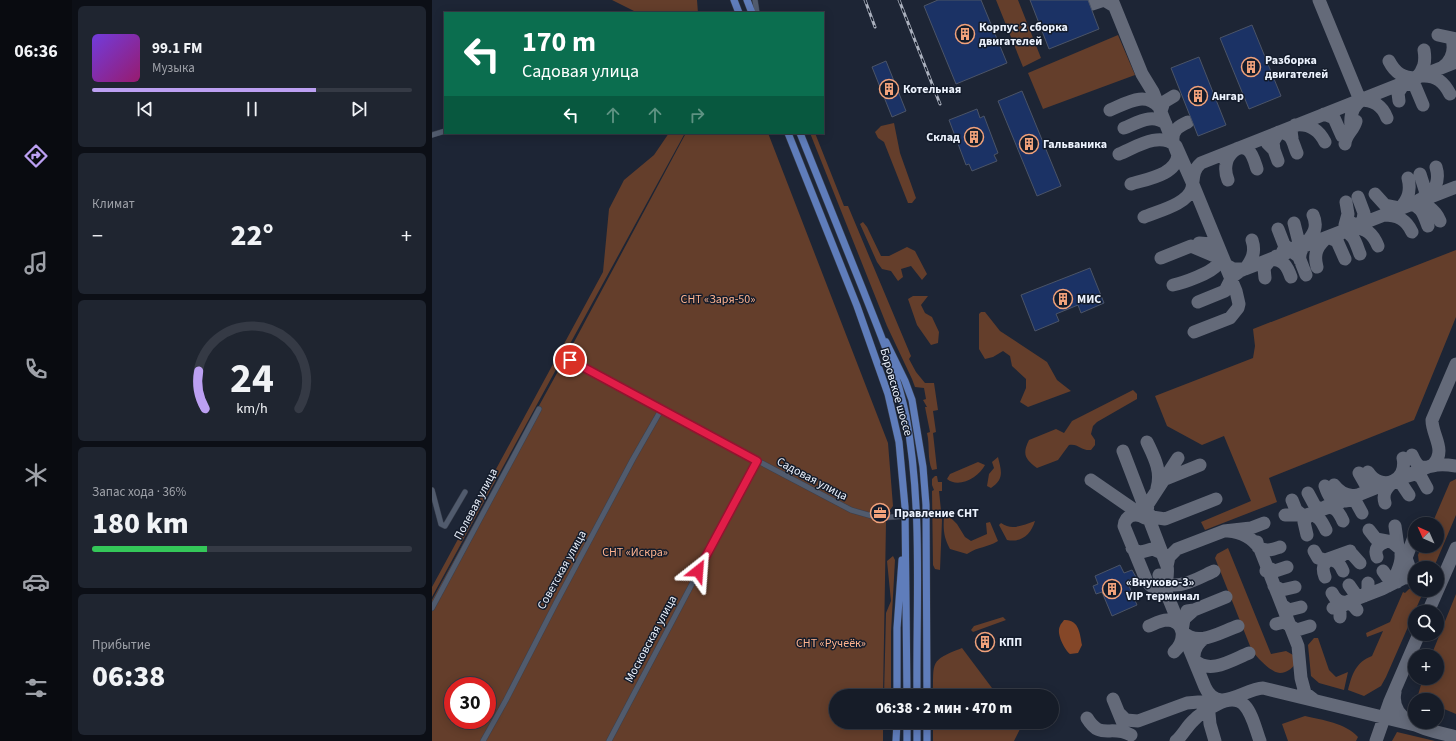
<!DOCTYPE html>
<html lang="ru">
<meta charset="utf-8">
<style>
:root{--surface:#161c28;--page:#1f2530;--text:#f1f3f6;--muted:#9ea1a8;--line:#353a45;--accent:#bca0f2}
body{margin:0;font-family:"Source Sans 3",sans-serif;background:var(--page);color:var(--text);height:100vh;display:flex;flex-direction:column;font-size:15px;white-space:nowrap}
*{box-sizing:border-box;margin:0}
p{font-size:13px;color:var(--muted)}
.icon{flex:none;width:22px;height:22px;fill:none;stroke:currentColor;stroke-width:2;stroke-linecap:round;stroke-linejoin:round}
.map{position:relative;flex:1;overflow:hidden}
.drawer{display:flex;flex-direction:column;gap:6px;padding:6px;background:#0c0f16;width:360px}
.drawer>*{flex:none}
.hud{position:absolute;left:12px;top:12px;width:380px;height:122px;border-radius:0px;box-shadow:0 2px 10px #0003,0 0 0 1px var(--line);background:#0b6e4f;color:#fff;overflow:hidden}
.needle{width:26px;rotate:315deg}
.controls{position:absolute;left:976px;top:517px;display:grid;gap:8px}
.controls a{display:grid;place-items:center;width:36px;height:36px;border-radius:50%;background:var(--surface);box-shadow:0 2px 10px #0003,0 0 0 1px var(--line);font-size:20px}
.speed{position:absolute;left:12px;top:677px;display:flex;gap:8px;font-size:20px;font-weight:700;text-align:center}
.speed>*{display:grid;place-content:center;width:52px;height:52px;border-radius:50%;background:var(--surface);box-shadow:0 2px 10px #0003,0 0 0 1px var(--line);line-height:1}
.speed .limit{border:6px solid #d22;background:#fff;color:#111}
.pin{position:absolute;display:grid;place-items:center;width:34px;height:34px;color:#fff;margin:-17px;border:2px solid #fff;border-radius:50%;box-shadow:0 1px 4px #0007}
.me{position:absolute;width:44px;margin:-22px;rotate:28deg;stroke-linejoin:round;filter:drop-shadow(0 0 3px #0008)}
.turn{display:flex;align-items:center;gap:14px;height:84px;padding:0 12px;font-size:18px}
.turn .icon{width:52px;height:52px;stroke-width:2.5}
.turn b{display:block;font-size:28px;line-height:34px}
.lanes{display:flex;align-items:center;height:38px;padding:0 12px;background:#0003;justify-content:center;gap:20px;direction:ltr}
.lanes .off{opacity:.35}
.big{font-size:30px;font-weight:800;line-height:1.1}
.drawer .card{flex:1;display:flex;flex-direction:column;justify-content:center;gap:6px;min-width:0;padding:0 14px;border-radius:6px;background:var(--page)}
.drawer .dial{align-items:center;gap:0}
.dial svg{height:104px;overflow:visible;fill:none;stroke:var(--line);stroke-width:7;stroke-linecap:round;text-anchor:middle}
.dial text{fill:var(--text);stroke:none}
.song{display:flex;align-items:center;gap:12px}
.cover{width:48px;height:48px;border-radius:6px;background:linear-gradient(135deg,hsl(260 70% 55%),hsl(320 70% 35%))}
.played{height:4px;border-radius:2px;background:linear-gradient(90deg,var(--accent) 70%,var(--line) 70%)}
.keys{display:flex;justify-content:space-around;direction:ltr}
.heat{display:flex;justify-content:space-between;align-items:center;font-size:22px;direction:ltr}
.charge{height:6px;border-radius:3px;background:linear-gradient(90deg,#34c759 36%,var(--line) 0)}
.trip{position:absolute;left:397px;top:689px;width:230px;height:40px;border-radius:20px;background:var(--surface);box-shadow:0 2px 10px #0003,0 0 0 1px var(--line);font-weight:800;line-height:40px;text-align:center}
main{display:flex;flex:1;min-height:0}
.menu{display:flex;flex-direction:column;width:72px;justify-content:space-around;align-items:center;background:#090b10;color:var(--muted)}
.menu .icon{width:28px;height:28px}
.menu .current{color:var(--accent)}
.menu b{font-size:18px;color:var(--text)}
.map>svg:first-child{display:block}
</style>
<main>
<nav class="menu">
<b>06:36</b>
<svg class="icon current" aria-label="directions" viewBox="0 0 24 24"><path d="M12 3l9 9-9 9-9-9zM9 14v-3h6M13 9l2 2-2 2"/></svg>
<svg class="icon" aria-label="music" viewBox="0 0 24 24"><path d="M9 18V5l10-2v13"/><circle cx="6" cy="18" r="3"/><circle cx="16" cy="16" r="3"/></svg>
<svg class="icon" aria-label="phone" viewBox="0 0 24 24"><path d="M5 4h4l2 5-3 2q2 4 5 5l2-3 5 2v4C11 20 4 13 5 4z"/></svg>
<svg class="icon" aria-label="climate" viewBox="0 0 24 24"><path d="M12 3v18M4 7l16 10M4 17L20 7"/></svg>
<svg class="icon" aria-label="car" viewBox="0 0 24 24"><path d="M5 17H2v-5l4-1 3-4h7l3 4 3 1v5h-3M9 17h6M6 11h13"/><circle cx="7" cy="17" r="2"/><circle cx="17" cy="17" r="2"/></svg>
<svg class="icon" aria-label="filters" viewBox="0 0 24 24"><path d="M4 7h16M4 17h16"/><circle cx="9" cy="7" r="2"/><circle cx="15" cy="17" r="2"/></svg>
</nav>
<section class="drawer">
<div class="card">
<div class="song"><i class="cover"></i><div><b>99.1 FM</b><p>Музыка</p></div></div>
<div class="played"></div>
<div class="keys"><svg class="icon" aria-label="previous" viewBox="0 0 24 24"><path d="M18 5L8 12l10 7zM5 5v14"/></svg><svg class="icon" aria-label="pause" viewBox="0 0 24 24"><path d="M8 5v14M16 5v14"/></svg><svg class="icon" aria-label="next" viewBox="0 0 24 24"><path d="M6 5l10 7-10 7zM19 5v14"/></svg></div>
</div>
<div class="card"><p>Климат</p>
<div class="heat"><a>−</a><b class="big">22°</b><a>+</a></div>
</div>
<div class="card dial"><svg viewBox="0 0 100 80">
<path d="M14 69A42 42 0 1 1 86 69"/>
<path d="M14 69A42 42 0 0 1 9 40" stroke="#bca0f2"/>
<text x="50" y="56" font-size="32" font-weight="700">24</text>
<text x="50" y="72" font-size="11">km/h</text>
</svg></div>
<div class="card"><p>Запас хода · 36%</p><b class="big">180 km</b><div class="charge"></div></div>
<div class="card"><p>Прибытие</p><b class="big">06:38</b></div>
</section>
<div class="map">
<svg width="1024" height="741" viewBox="0 0 1024 741">
<rect width="100%" height="100%" fill="#1d2535"/>
<!-- green -->
<path fill="#643e2b" fill-rule="evenodd" d="M180,0H265L266,13H206Z
M564,0H586L609,58L591,67Z
M686,35L703,75L611,109L596,73Z
M462,123L468,153L484,198L480,203H476L452,142L446,138L443,132L449,126Z
M237,133H253L0,597V587L171,272L177,209L192,180L222,155Z
M254,133H336L456,443L461,506L449,522H454L451,696H404V722H451V741H0V600L141,344ZM21,686H55V720H21Z
M378,133H383L412,206H416L479,356L477,359L484,372L493,383H502L506,410L501,411L504,432L501,433L505,469L500,470C495,458 498,445 495,433L498,432L493,407H495L491,400L494,399L492,388L483,387L480,379L455,326Z
M431,222L435,227L449,256H457L475,247L483,251L495,274L490,280L479,266L469,269L471,277L466,281L459,271L450,269L445,262L428,224Z
M1024,250V317L982,420L837,478L845,502L773,530L769,522L819,501L792,436L770,445L735,426L723,396L821,358L823,346L821,329Z
M481,296H496L489,305L493,313L500,317L507,332L506,343L499,345L485,325L476,299Z
M549,312H553L568,331L615,362L625,380L639,391L596,407L588,402L594,388V379L580,366L578,356L571,351L561,357L553,359L547,349V314Z
M701,390L705,394V399L665,422L661,426L659,434L663,440V445L659,450C649,451 646,443 637,445L626,460L605,468C593,459 590,454 597,440L624,429L632,433L640,421Z
M566,457C569,470 573,479 559,488L555,486L557,474L562,468L560,462Z
M546,462L553,465C547,477 527,489 515,479L518,474Z
M503,476H505L506,482H510V491H507L510,520L508,570L503,569L501,565L500,491L502,490L500,485V479Z
M1024,479V515L1002,567L993,568L987,563L986,555L990,546H1005V524H1000L1018,482Z
M516,515L525,524L533,537L539,541L555,534L554,523L558,522L566,541C555,548 547,546 535,554L518,549C512,538 511,530 512,517Z
M603,521C599,534 590,543 575,540L567,525L569,523C580,531 591,525 603,521Z
M796,548L839,654L854,651C856,652 860,654 862,656C868,664 856,673 848,673C838,672 827,659 820,651L783,558L785,554Z
M461,556L463,560L459,632V696H452L454,613L459,601L455,561Z
M983,588V590L988,591L990,595L954,677L949,686L932,696L916,690C920,674 924,662 940,656L951,631L935,637L934,633L958,622L971,592L973,593L977,589Z
M1024,594V714L1005,706V700H993L986,695L991,678H1005V656H999Z
M571,617L574,620L541,632L539,630L542,626Z
M882,638H886L897,670L904,677L916,672L912,690L887,683L879,676L876,645Z
M530,648L566,696H501C502,661 497,661 530,648Z
M873,716C890,720 914,723 926,737L924,741H856L850,724Z
M501,722H586L589,727L582,741H501Z
M965,732L1003,741H960Z"/>
<!-- water -->
<path fill="#854728" d="M632,620C647,619 648,634 650,645L646,653L638,654C632,649 624,633 628,626C629,623 631,622 632,620Z"/>
<g fill="none" stroke-linecap="round" stroke-linejoin="round">
<!-- taxiway -->
<path stroke="#646a79" stroke-width="13" d="M680,0L710,74L721,92L746,155C744,175 715,179 699,184
M887,0L928,100C941,100 950,105 955,118
M660,4L672,0L682,6
M1006,35L1024,39
M957,61C963,73 971,78 984,78C992,70 994,62 992,50
M1011,67C1020,60 1023,50 1020,39
M990,76C1004,75 1012,82 1018,94
M967,101L966,93L973,82L983,86L991,105
M678,110C695,103 713,91 727,107
M729,111L732,102L742,96
M892,114L902,118L910,136
M919,126C918,116 920,106 930,100
M692,128C707,122 721,113 734,124
M860,138L859,131L863,125C877,123 887,130 893,142
M741,141C740,130 747,126 756,122
M835,143L842,150L846,161
M913,144C913,135 922,130 924,121
M842,150L841,142L847,132C861,134 860,141 865,153
M687,154C704,147 728,131 744,146L760,182L794,265L801,269H813C820,260 824,252 820,240
M796,180C794,175 793,171 794,165C795,156 806,142 816,150C821,154 823,163 825,169
M943,194L953,205L968,208C977,199 979,190 976,178
M995,198C1004,189 1008,180 1004,167
M987,200L991,198L994,193L988,174
M952,215C965,215 974,219 980,232
M712,217C726,211 756,204 760,188C762,178 760,171 769,163L1024,62
M915,218C918,223 921,224 926,225L931,220L932,213L926,197
M913,225L916,214L914,202
M996,226C992,216 990,206 978,204C992,203 1002,207 1008,221
M918,228C932,226 941,233 946,246
M907,235L911,231C922,233 924,244 928,254
M858,248L863,249L867,243L862,223
M862,253L867,257L874,275
M844,256L849,255L853,247L846,229
M729,258L759,246L785,257L792,262L804,291L807,304L806,308L798,318L762,332
M868,260C865,243 891,237 881,215
M885,267C881,253 886,245 896,237L905,241L913,259
M833,278L832,268L839,259C852,260 855,266 859,277
M741,285C751,283 779,273 785,265C788,261 788,255 787,250L780,244L767,243
M766,302L793,291L800,277L808,271L1024,187
M715,442C722,457 730,471 725,488
M691,451L735,566C737,575 733,582 734,590
M980,455C987,471 991,468 1005,465C1012,464 1018,465 1024,466
M746,458L716,504L715,512L720,517L733,519L784,499
M936,472C949,492 976,482 971,458
M927,473L935,487L941,489L946,486
M976,476L983,474L989,477L995,488
M659,480L711,516
M731,480L768,465
M902,485C908,493 915,497 925,495
M893,486C896,495 899,502 909,502L912,499
M876,493L883,506L889,509L895,506
M860,500L864,510L870,515
M913,501L919,500L924,502L930,513
M953,503C950,494 954,488 961,482L969,483L977,495
M892,509C902,504 907,512 911,521
M853,515H876L1001,465C1015,450 1000,436 1000,420L1024,364
M713,518C704,512 693,515 692,526L715,582L719,586L734,592
M963,526L966,547
M937,530L944,539L960,542L966,547
M796,531C810,532 820,537 828,549L866,646L869,678L873,693L882,700
M875,535L872,522L877,514C887,515 890,522 894,530
M982,537L974,558L979,572L983,576
M825,542L826,547C834,552 839,550 848,547
M700,548C708,555 713,550 721,549L730,553
M882,551L886,558L893,560L918,551
M911,555L913,553L920,554L928,563
M945,557C942,549 946,545 953,542
M735,566L737,557L745,549L792,531L819,528L832,523
M782,571C766,578 739,596 727,575L773,687C786,715 811,689 831,688L983,725
M834,571L835,567L843,571L855,567
M951,571L958,581L965,582
M893,577C890,569 890,564 897,560C905,560 908,564 911,571
M917,585L924,595L932,596L936,590V583
M842,586L850,590L863,587
M956,586C963,580 970,563 969,554
M900,593C903,599 907,603 915,602L917,601
M850,605L857,610L869,607
M901,608L950,589L972,578L983,577
M762,610L752,619L750,631C765,648 788,632 806,626
M755,611L762,610L794,597
M996,612L1024,548
M908,617V609L912,604H920L925,610
M844,624L852,622L865,630L878,626
M717,626C722,624 729,620 735,620C755,621 753,642 742,652
M773,638C765,643 761,650 762,660C778,675 800,660 817,653
M963,692C956,725 1002,731 1024,737
M681,699L690,721
M776,703L778,724L783,741
M687,713L694,720L706,721L755,703L789,700
M655,718C669,741 678,724 699,735
M744,741C751,735 755,726 762,720C768,713 778,708 786,704C816,689 820,719 828,741
M944,741L958,701L987,634"/>
</g>
<!-- building -->
<path fill="#1b3265" stroke="#4b5467" d="M506,0H549L575,63L524,84L492,6Z
M598,0H656L667,29L617,49Z
M820,25L849,96L817,109L788,38Z
M767,57L794,125L766,136L739,68Z
M454,61L474,111L460,117L440,67Z
M590,91L629,186L605,196L566,101Z
M545,109L548,118L552,116L566,153L562,155L565,161L540,171L537,164L534,165L517,120Z
M658,268L672,303L649,313L646,305L624,314L627,321L603,331L589,295Z
M688,565L692,573L700,570L704,577L695,581L705,605L680,616L670,592L664,594L661,586L666,584L663,576Z"/>
<g fill="none" stroke-linecap="round" stroke-linejoin="round">
<!-- minor casing -->
<g stroke="#3a404e" stroke-width="6">
<path id="minor" d="M323,0L325,13
M0,135L13,131
M138,360L229,410L419,510L447,518L474,516
M0,490L9,524L13,526L33,492
M0,608L107,409
M51,741L74,700L124,603L201,459L229,410
M177,741L325,461"/>
</g>
<!-- major casing -->
<g stroke="#3a404e" stroke-width="8">
<path id="major" d="M302,0L307,13
M315,0L320,13
M356,133L425,306L456,394L467,442L473,507L475,696
M368,133C389,185 410,238 431,290C447,331 465,372 474,416C491,508 484,603 485,696
M454,342L473,381L480,400L491,467L494,505L495,696
M465,696V628L470,560
M485,722V741
M464,741L465,722
M475,741V722
M495,741V722"/>
</g>
<!-- minor -->
<use href="#minor" stroke="#515b6d" stroke-width="5"/>
<!-- major -->
<use href="#major" stroke="#5f7dbb" stroke-width="7"/>
<!-- rail casing -->
<g stroke="#aab0bd" stroke-width="3">
<path id="rail" d="M433,0L443,27
M467,0L508,104"/>
</g>
<!-- rail -->
<use href="#rail" stroke="#141c2b" stroke-width="1.5" stroke-dasharray="4.5" stroke-linecap="butt"/>
</g>
<g fill="none" stroke-linecap="round" stroke-linejoin="round">
<!-- route casing -->
<g stroke="#92132f" stroke-width="10">
<path id="route" d="M138,360L325,461L266,571"/>
</g>
<!-- route -->
<use href="#route" stroke="#e11d48" stroke-width="7"/>
</g>
<!-- icons -->
<defs>
<g id="building-ring" transform="scale(1)"><circle r="9.5" fill="#141c2b" stroke="#f1a27b" stroke-width="1.5"/><path d="M-4-6H4V6H1V3H-1V6H-4ZM-2.5-4.3h1.7v1.8h-1.7ZM.8-4.3h1.7v1.8H.8ZM-2.5-1h1.7V.8h-1.7ZM.8-1h1.7V.8H.8Z" fill="#f1a27b"/></g>
<g id="office-ring" transform="scale(1)"><circle r="9.5" fill="#141c2b" stroke="#f1a27b" stroke-width="1.5"/><path d="M-6-3h4V-5.5h4V-3h4V5H-6ZM-1-4.5V-3h2v-1.5ZM-6 0V1H6V0Z" fill="#f1a27b"/></g>
</defs>
<g fill-rule="evenodd">
<use href="#building-ring" x="533" y="34"/>
<use href="#building-ring" x="819" y="67"/>
<use href="#building-ring" x="457" y="89"/>
<use href="#building-ring" x="766" y="96"/>
<use href="#building-ring" x="542" y="137"/>
<use href="#building-ring" x="597" y="144"/>
<use href="#building-ring" x="631" y="299"/>
<use href="#office-ring" x="448" y="513"/>
<use href="#building-ring" x="680" y="589"/>
<use href="#building-ring" x="553" y="642"/>
</g>
<g text-anchor="middle" dominant-baseline="central" stroke-width="3" stroke-linejoin="round" paint-order="stroke">
<!-- poi labels -->
<g font-size="12" font-weight="bold" fill="#ecf2fd" stroke="#141c2b" text-anchor="start">
<text x="547" y="27">Корпус 2 сборка<tspan x="547" dy="14">двигателей</tspan></text>
<text x="833" y="60">Разборка<tspan x="833" dy="14">двигателей</tspan></text>
<text x="471" y="89">Котельная</text>
<text x="780" y="96">Ангар</text>
<text x="528" y="137" text-anchor="end">Склад</text>
<text x="611" y="144">Гальваника</text>
<text x="645" y="299">МИС</text>
<text x="462" y="513">Правление СНТ</text>
<text x="694" y="582">«Внуково-3»<tspan x="694" dy="14">VIP терминал</tspan></text>
<text x="567" y="642">КПП</text>
</g>
<!-- park labels -->
<g font-size="12" fill="#feb38f" stroke="#141c2b">
<text x="286" y="299">СНТ «Заря-50»</text>
<text x="203" y="552">СНТ «Искра»</text>
<text x="399" y="643">СНТ «Ручеёк»</text>
</g>
<!-- street labels -->
<g font-size="12" fill="#ecf2fd" stroke="#141c2b">
<text transform="translate(464 392) rotate(74)">Боровское шоссе</text>
<text transform="translate(380 479) rotate(28)">Садовая улица</text>
<text transform="translate(44 504) rotate(-62)">Полевая улица</text>
<text transform="translate(130 570) rotate(-61)">Советская улица</text>
<text transform="translate(219 639) rotate(-62)">Московская улица</text>
</g>
</g>
</svg>
<div class="controls">
<a><svg class="needle" viewBox="-14 -14 28 28"><path d="M0-13l5 13h-10z" fill="#e53935"/><path d="M0 13l5-13h-10z" fill="#9ea1a8"/></svg></a>
<a><svg class="icon" aria-label="sound" viewBox="0 0 24 24"><path d="M4 9h4l5-4v14l-5-4H4zM17 9q2 3 0 6"/></svg></a>
<a><svg class="icon" aria-label="search" viewBox="0 0 24 24"><circle cx="10" cy="10" r="6"/><path d="M15 15l6 6"/></svg></a>
<a>+</a>
<a>−</a>
</div>
<div class="speed"><div class="limit">30</div></div>
<div class="pin" style="left:138px;top:360px;background:#d93025"><svg class="icon" aria-label="arrive" viewBox="0 0 24 24"><path d="M6 21V4h12l-3 4 3 4H6"/></svg></div>
<svg class="me" style="left:266px;top:571px" viewBox="-20 -20 40 40"><path d="M0-17L14 15 0 8-14 15z" fill="#e11d48" stroke="#fff" stroke-width="4"/></svg>
<div class="trip">06:38 · 2 мин · 470 m</div>
<div class="hud">
<div class="turn"><svg class="icon" aria-label="left" viewBox="0 0 24 24"><path d="M17 20v-9H6M10 6l-5 5 5 5"/></svg><div><b>170 m</b>Садовая улица</div></div>
<div class="lanes"><svg class="icon" aria-label="left" viewBox="0 0 24 24"><path d="M17 20v-9H6M10 6l-5 5 5 5"/></svg><svg class="icon off" aria-label="ahead" viewBox="0 0 24 24"><path d="M12 20V5M6 11l6-6 6 6"/></svg><svg class="icon off" aria-label="ahead" viewBox="0 0 24 24"><path d="M12 20V5M6 11l6-6 6 6"/></svg><svg class="icon off" aria-label="right" viewBox="0 0 24 24"><path d="M7 20v-9h11M14 6l5 5-5 5"/></svg></div>
</div>
</div>
</main>
